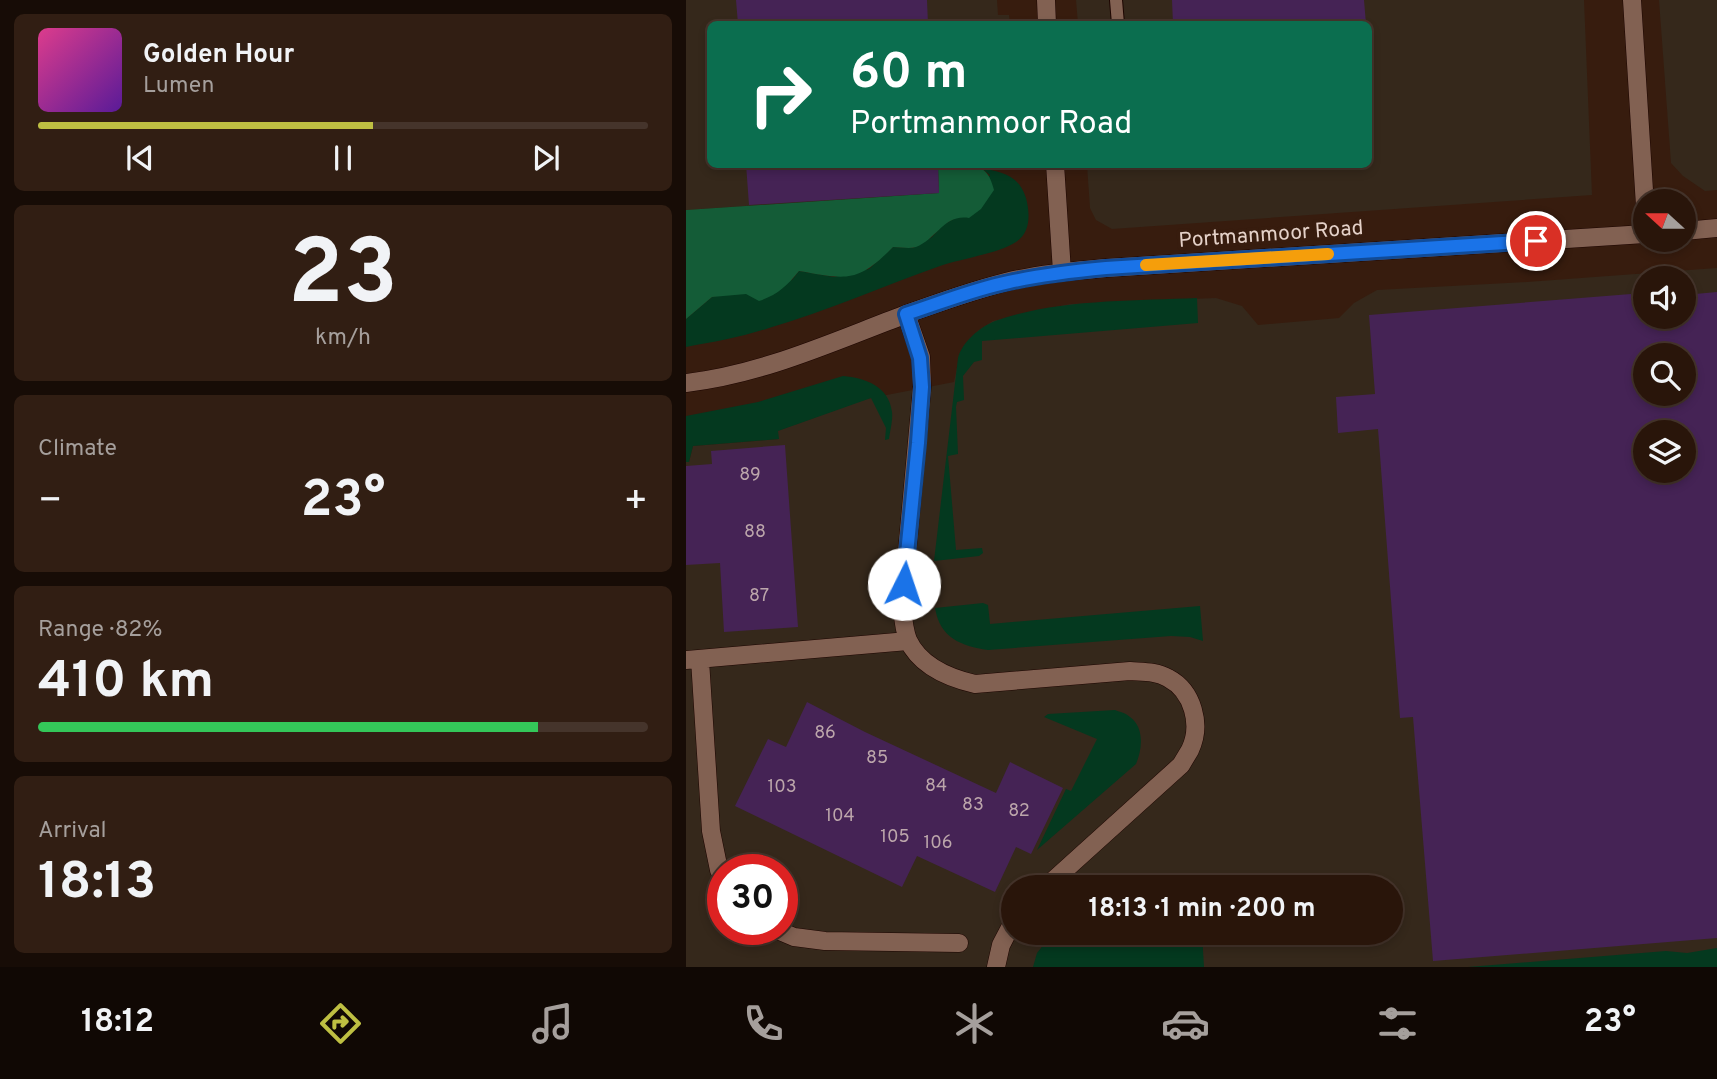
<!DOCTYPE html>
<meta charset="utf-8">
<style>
:root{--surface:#29150a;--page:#311e13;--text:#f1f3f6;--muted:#a59f9c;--line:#45342b;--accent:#bebf42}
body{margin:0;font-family:Overpass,sans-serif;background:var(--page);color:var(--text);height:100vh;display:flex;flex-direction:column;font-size:26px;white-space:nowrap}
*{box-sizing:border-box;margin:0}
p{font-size:23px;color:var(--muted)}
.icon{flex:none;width:38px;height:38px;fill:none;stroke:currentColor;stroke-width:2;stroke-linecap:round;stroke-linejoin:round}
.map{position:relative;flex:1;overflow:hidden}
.panel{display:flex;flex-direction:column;gap:14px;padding:14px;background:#170c06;width:686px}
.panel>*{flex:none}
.hud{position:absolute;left:21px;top:21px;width:665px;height:147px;border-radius:10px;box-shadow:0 4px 10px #0003,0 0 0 2px var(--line);background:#0b6e4f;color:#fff;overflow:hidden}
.needle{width:46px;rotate:291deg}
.controls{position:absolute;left:947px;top:189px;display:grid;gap:14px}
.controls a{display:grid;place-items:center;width:63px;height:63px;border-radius:50%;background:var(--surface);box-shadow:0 4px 10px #0003,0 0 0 2px var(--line);font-size:35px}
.speed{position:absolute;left:21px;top:854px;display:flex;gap:14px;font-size:35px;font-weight:700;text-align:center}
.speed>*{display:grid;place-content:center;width:91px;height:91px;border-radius:50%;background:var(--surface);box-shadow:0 4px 10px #0003,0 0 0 2px var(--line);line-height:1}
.speed .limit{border:10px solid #d22;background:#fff;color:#111}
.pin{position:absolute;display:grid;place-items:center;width:60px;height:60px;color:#fff;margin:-30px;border:4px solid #fff;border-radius:50%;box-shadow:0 2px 7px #0007}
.me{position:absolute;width:77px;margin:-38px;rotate:4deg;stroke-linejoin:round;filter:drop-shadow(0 0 5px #0008)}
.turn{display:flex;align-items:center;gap:24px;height:147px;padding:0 28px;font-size:32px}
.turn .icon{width:91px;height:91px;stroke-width:2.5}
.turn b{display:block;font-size:49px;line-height:60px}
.big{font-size:52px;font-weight:700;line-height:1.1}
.panel .tile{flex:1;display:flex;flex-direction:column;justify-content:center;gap:10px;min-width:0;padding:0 24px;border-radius:10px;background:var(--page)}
.panel .dial{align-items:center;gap:0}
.dial b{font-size:91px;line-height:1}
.song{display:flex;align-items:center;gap:21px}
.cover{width:84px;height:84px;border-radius:10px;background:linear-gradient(135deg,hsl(330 70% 55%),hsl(270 70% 35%))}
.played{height:7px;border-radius:4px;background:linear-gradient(90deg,var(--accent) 55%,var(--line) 55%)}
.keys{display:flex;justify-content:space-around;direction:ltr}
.heat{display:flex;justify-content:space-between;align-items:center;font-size:38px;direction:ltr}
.charge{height:10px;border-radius:5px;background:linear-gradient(90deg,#34c759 82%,var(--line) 0)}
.trip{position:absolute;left:315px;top:875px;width:402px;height:70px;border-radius:35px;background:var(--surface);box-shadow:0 4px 10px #0003,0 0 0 2px var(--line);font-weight:700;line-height:70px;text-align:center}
.menu{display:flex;height:112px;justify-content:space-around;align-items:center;background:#100804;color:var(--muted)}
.menu .icon{width:49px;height:49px}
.menu .on{color:var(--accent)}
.menu b{font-size:32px;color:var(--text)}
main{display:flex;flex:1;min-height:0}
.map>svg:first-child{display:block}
</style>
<main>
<section class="panel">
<div class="tile">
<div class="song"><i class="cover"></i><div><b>Golden Hour</b><p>Lumen</p></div></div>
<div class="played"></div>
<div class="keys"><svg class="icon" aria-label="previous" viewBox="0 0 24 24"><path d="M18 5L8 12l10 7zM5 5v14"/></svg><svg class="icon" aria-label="pause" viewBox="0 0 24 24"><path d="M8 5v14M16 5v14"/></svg><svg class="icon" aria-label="next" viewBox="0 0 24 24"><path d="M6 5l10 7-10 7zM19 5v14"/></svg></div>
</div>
<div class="tile dial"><b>23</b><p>km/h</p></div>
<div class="tile"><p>Climate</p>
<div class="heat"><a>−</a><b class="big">23°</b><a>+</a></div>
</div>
<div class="tile"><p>Range · 82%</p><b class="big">410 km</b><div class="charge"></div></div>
<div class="tile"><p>Arrival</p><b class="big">18:13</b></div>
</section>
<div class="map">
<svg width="1031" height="967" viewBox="0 0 1031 967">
<rect width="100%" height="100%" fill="#371c0e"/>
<!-- industrial -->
<path fill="#35281b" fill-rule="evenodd" d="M0,0H311L312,15H323L324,24H24V164L289,165L252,167L253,193L0,210Z
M390,0H898L906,195L426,229L410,220L404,208L401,165L682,164V24H392Z
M973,0H1031V190L1019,191L997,176L985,163Z
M1031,268V967H0V462H3L7,446L92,439L91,431L180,399L268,382L274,353L281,342L293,330L307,321L359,309L385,304L530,298L556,306L572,325L653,318L668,303L691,290L841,282ZM959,278H998V317H959ZM959,355H998V394H959ZM959,432H998V471H959ZM37,870H96V929H37ZM327,887H705V933H327Z"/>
<!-- green -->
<path fill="#04391f" d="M295,168C316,172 333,175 340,198C344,213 345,232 330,242C314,253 274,259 254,266C197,286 141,311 83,328C56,337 28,342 0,347V319L26,297L106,280L113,271L148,277L183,269L207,247L227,248L246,237L257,225L273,216L304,175Z
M511,298L512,323L296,341V360L288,362L277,376L278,400L271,402L270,407L272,454L262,456L270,550L296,548L297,553L293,556L248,561L272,358C276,342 294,327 309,321C371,299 446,301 511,298Z
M157,376C179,378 203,386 206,412C207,420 204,431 203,439L199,440L200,428L185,398L92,431L93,439L7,446L3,462H0V416L72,402Z
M297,603L302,605L304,624L514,606L517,641L504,637L485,636L302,650C275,646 254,638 249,608Z
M429,710C434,712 440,713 444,717C459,728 456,750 450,764L351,850L380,789L385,791L411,739L358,717L362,714Z
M428,933H516L518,967H347L351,953L362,939Z
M1031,948V967H782L980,951L1001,953Z"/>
<!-- forest -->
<path fill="#145c37" d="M276,165C297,165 303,171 308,190L295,209L283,218C258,214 251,239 230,247C223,249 214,247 207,247C171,284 160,279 113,271C101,286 91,295 73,301L60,294L26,297L0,319V210L253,193L252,167Z"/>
<!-- building -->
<path fill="#452355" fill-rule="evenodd" d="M50,0H241L242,24H52Z
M486,0H678L680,24H487Z
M60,164H252L253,193L63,205Z
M1031,292V938L747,961L727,717L714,718L692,429L652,433L650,397L689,394L683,315L945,294V300L959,299V317H998V295ZM959,355H998V394H959ZM959,432H998V471H959Z
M99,445L112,627L38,632L34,563L0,565V466L26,464L25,451Z
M121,702L179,732L310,793L324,762L377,788L345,854L330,847L309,892L231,856L216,887L49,806L82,739L100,747Z"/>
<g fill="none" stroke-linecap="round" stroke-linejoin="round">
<!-- lane casing -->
<g stroke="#1d0500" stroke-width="14">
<path id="lane" d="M430,0L432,24"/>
</g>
<!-- street casing -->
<g stroke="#1d0500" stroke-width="19">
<path id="street" d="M360,0L361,24
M946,0L959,206
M369,164L376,272
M998,231L1031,228
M220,314L235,357L236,387L216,607C217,618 218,630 222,640C234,666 263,678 289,684L444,671C457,672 470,671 482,678C507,691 516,725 504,750C501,755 498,760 495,765L360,887
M0,383C77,374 146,342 218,315C251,303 285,291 320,282C352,274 387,271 420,268L959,234
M0,660L222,641
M14,660L25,831L33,870L37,878
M89,929L108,937L139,941L273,943
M310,967L315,945L327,922"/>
</g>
<!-- lane -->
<use href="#lane" stroke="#826152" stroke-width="12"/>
<!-- street -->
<use href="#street" stroke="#826152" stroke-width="18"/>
</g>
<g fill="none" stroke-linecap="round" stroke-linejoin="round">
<!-- route casing -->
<g stroke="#114b97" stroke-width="18">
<path id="route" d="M218,584L232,443L236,387L234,358L220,314C254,303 288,289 323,282C355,275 388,271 420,268L850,241"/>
</g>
<!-- route -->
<use href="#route" stroke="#1a73e8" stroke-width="12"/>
<!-- slow -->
<path stroke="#f59e0b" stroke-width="12" d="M460,265L642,254"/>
</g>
<g text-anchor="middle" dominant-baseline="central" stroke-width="7" stroke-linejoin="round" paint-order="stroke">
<!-- number labels -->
<g font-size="18" fill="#bca6ab">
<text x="64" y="475">89</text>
<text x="69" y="532">88</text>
<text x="73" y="596">87</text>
<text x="139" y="733">86</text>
<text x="191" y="758">85</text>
<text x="250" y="786">84</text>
<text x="96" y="787">103</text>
<text x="287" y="805">83</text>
<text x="333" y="811">82</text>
<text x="154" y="816">104</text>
<text x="209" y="837">105</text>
<text x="252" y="843">106</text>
</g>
<!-- street labels -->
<g font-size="21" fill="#e4d1c8" stroke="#371c0e">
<text transform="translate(585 235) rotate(-4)">Portmanmoor Road</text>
</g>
</g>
</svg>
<div class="controls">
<a><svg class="needle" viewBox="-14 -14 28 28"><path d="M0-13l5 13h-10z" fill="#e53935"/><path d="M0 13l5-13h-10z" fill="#a59f9c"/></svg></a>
<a><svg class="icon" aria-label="sound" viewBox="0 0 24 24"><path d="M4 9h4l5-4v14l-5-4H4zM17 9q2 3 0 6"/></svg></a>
<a><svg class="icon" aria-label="search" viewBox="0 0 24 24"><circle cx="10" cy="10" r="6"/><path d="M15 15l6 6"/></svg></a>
<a><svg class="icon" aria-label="layers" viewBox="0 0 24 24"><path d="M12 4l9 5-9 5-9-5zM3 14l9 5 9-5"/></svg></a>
</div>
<div class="speed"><div class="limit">30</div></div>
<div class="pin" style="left:850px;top:241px;background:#d93025"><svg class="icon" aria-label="arrive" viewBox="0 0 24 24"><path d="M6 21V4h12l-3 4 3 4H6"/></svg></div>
<svg class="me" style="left:218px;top:584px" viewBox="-20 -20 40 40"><circle r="19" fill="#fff"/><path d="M0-13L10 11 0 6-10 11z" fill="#1a73e8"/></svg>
<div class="trip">18:13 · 1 min · 200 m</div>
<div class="hud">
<div class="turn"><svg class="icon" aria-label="right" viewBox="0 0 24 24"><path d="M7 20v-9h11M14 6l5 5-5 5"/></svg><div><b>60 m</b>Portmanmoor Road</div></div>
</div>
</div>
</main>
<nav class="menu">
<b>18:12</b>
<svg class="icon on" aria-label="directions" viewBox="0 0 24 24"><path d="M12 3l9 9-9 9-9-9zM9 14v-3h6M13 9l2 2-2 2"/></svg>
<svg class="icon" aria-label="music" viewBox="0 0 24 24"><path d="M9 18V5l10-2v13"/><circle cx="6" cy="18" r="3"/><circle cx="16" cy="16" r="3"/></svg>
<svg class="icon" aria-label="phone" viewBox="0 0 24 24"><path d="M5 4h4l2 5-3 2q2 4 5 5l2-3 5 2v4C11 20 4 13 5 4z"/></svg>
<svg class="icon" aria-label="climate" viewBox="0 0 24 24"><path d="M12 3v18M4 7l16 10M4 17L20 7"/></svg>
<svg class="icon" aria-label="car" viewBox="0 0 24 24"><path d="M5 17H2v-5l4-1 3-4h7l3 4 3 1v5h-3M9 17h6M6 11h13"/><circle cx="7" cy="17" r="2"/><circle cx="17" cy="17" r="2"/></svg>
<svg class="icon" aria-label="filters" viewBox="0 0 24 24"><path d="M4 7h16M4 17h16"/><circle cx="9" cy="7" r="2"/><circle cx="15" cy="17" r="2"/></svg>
<b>23°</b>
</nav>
